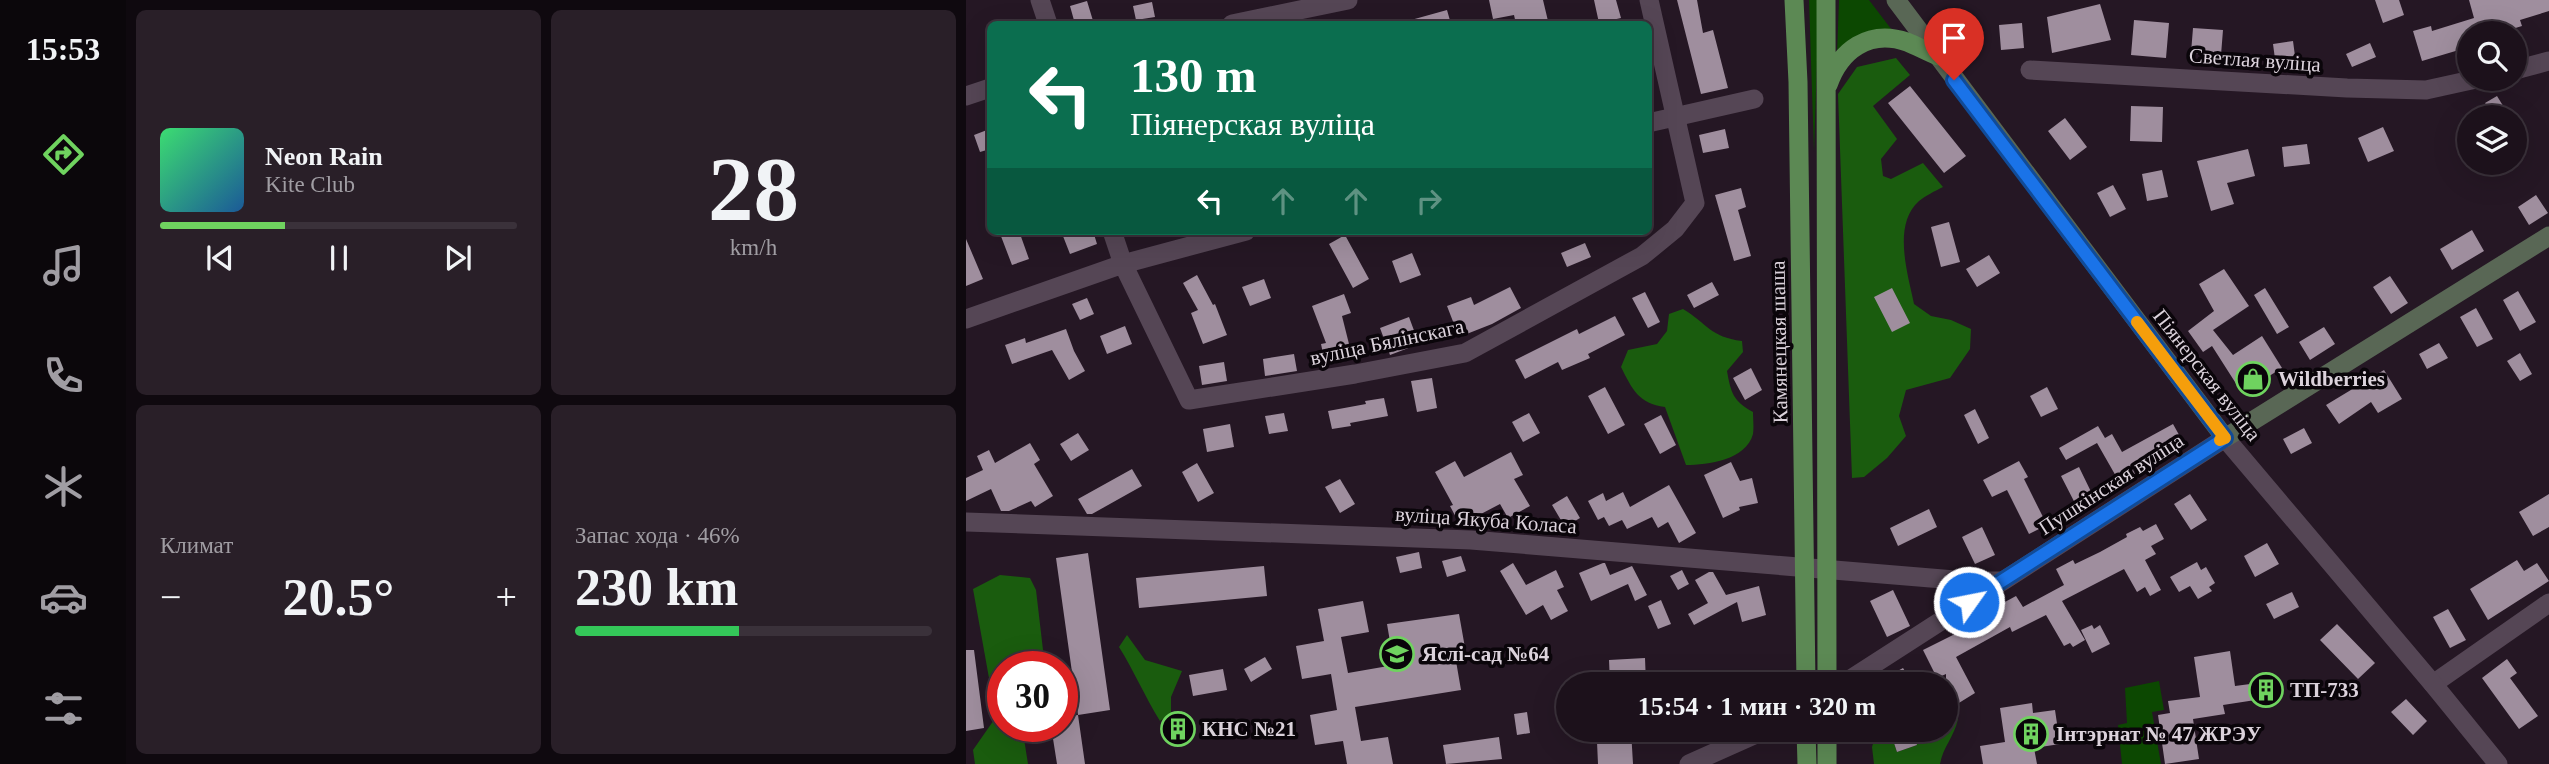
<!DOCTYPE html>
<html lang="ru">
<meta charset="utf-8">
<style>
:root{--surface:#1c111b;--page:#291f28;--text:#f1f3f6;--muted:#a09da3;--line:#3a313a;--accent:#6fd35f}
body{margin:0;font-family:"Times New Roman",serif;background:var(--page);color:var(--text);height:100vh;display:flex;flex-direction:column;font-size:26px;white-space:nowrap}
*{box-sizing:border-box;margin:0}
p{font-size:23px;color:var(--muted)}
.icon{flex:none;width:38px;height:38px;fill:none;stroke:currentColor;stroke-width:2;stroke-linecap:round;stroke-linejoin:round}
.map{position:relative;flex:1;overflow:hidden}
.details{display:flex;flex-direction:column;gap:10px;padding:10px;background:#0f090f;width:840px}
.details>*{flex:none}
.guide{position:absolute;left:21px;top:21px;width:665px;height:214px;border-radius:10px;box-shadow:0 7px 28px #0002,0 0 0 2px var(--line);background:#0b6e4f;color:#fff;overflow:hidden}
.fabs{position:absolute;left:1491px;top:21px;display:grid;gap:14px}
.fabs a{display:grid;place-items:center;width:70px;height:70px;border-radius:50%;background:var(--surface);box-shadow:0 7px 28px #0002,0 0 0 2px var(--line);font-size:35px}
.speed{position:absolute;left:21px;top:651px;display:flex;gap:14px;font-size:35px;font-weight:700;text-align:center}
.speed>*{display:grid;place-content:center;width:91px;height:91px;border-radius:50%;background:var(--surface);box-shadow:0 7px 28px #0002,0 0 0 2px var(--line);line-height:1}
.speed .limit{border:10px solid #d22;background:#fff;color:#111}
.pin{position:absolute;display:grid;place-items:center;width:60px;height:60px;color:#fff;margin:-72px -30px;border-radius:50% 50% 50% 0;rotate:-45deg;box-shadow:0 0 7px #0007}
.pin .icon{rotate:45deg}
.me{position:absolute;width:77px;margin:-38px;rotate:57deg;stroke-linejoin:round;filter:drop-shadow(0 0 5px #0008)}
.turn{display:flex;align-items:center;gap:24px;height:147px;padding:0 28px;font-size:32px}
.turn .icon{width:91px;height:91px;stroke-width:2.5}
.turn b{display:block;font-size:49px;line-height:60px}
.lanes{display:flex;align-items:center;height:66px;padding:0 28px;background:#0003;justify-content:center;gap:35px;direction:ltr}
.lanes .off{opacity:.35}
.big{font-size:52px;font-weight:800;line-height:1.1}
.details .widget{flex:1;display:flex;flex-direction:column;justify-content:center;gap:10px;min-width:0;padding:0 24px;border-radius:10px;background:var(--page)}
.details .dial{align-items:center;gap:0}
.dial b{font-size:91px;line-height:1}
.song{display:flex;align-items:center;gap:21px}
.cover{width:84px;height:84px;border-radius:10px;background:linear-gradient(135deg,hsl(140 70% 55%),hsl(210 70% 35%))}
.played{height:7px;border-radius:4px;background:linear-gradient(90deg,var(--accent) 35%,var(--line) 35%)}
.keys{display:flex;justify-content:space-around;direction:ltr}
.heat{display:flex;justify-content:space-between;align-items:center;font-size:38px;direction:ltr}
.charge{height:10px;border-radius:5px;background:linear-gradient(90deg,#34c759 46%,var(--line) 0)}
.details .tiles{flex:1;display:grid;gap:10px;grid-template-columns:repeat(2,1fr)}
.trip{position:absolute;left:590px;top:672px;width:402px;height:70px;border-radius:35px;background:var(--surface);box-shadow:0 7px 28px #0002,0 0 0 2px var(--line);font-weight:800;line-height:70px;text-align:center}
main{display:flex;flex:1;min-height:0}
.tab-bar{display:flex;flex-direction:column;width:126px;justify-content:space-around;align-items:center;background:#0b070b;color:var(--muted)}
.tab-bar .icon{width:49px;height:49px}
.tab-bar .on{color:var(--accent)}
.tab-bar b{font-size:32px;color:var(--text)}
.map>svg:first-child{display:block}
</style>
<main>
<nav class="tab-bar">
<b>15:53</b>
<svg class="icon on" aria-label="directions" viewBox="0 0 24 24"><path d="M12 3l9 9-9 9-9-9zM9 14v-3h6M13 9l2 2-2 2"/></svg>
<svg class="icon" aria-label="music" viewBox="0 0 24 24"><path d="M9 18V5l10-2v13"/><circle cx="6" cy="18" r="3"/><circle cx="16" cy="16" r="3"/></svg>
<svg class="icon" aria-label="phone" viewBox="0 0 24 24"><path d="M5 4h4l2 5-3 2q2 4 5 5l2-3 5 2v4C11 20 4 13 5 4z"/></svg>
<svg class="icon" aria-label="climate" viewBox="0 0 24 24"><path d="M12 3v18M4 7l16 10M4 17L20 7"/></svg>
<svg class="icon" aria-label="car" viewBox="0 0 24 24"><path d="M5 17H2v-5l4-1 3-4h7l3 4 3 1v5h-3M9 17h6M6 11h13"/><circle cx="7" cy="17" r="2"/><circle cx="17" cy="17" r="2"/></svg>
<svg class="icon" aria-label="filters" viewBox="0 0 24 24"><path d="M4 7h16M4 17h16"/><circle cx="9" cy="7" r="2"/><circle cx="15" cy="17" r="2"/></svg>
</nav>
<section class="details">
<div class="tiles">
<div class="widget">
<div class="song"><i class="cover"></i><div><b>Neon Rain</b><p>Kite Club</p></div></div>
<div class="played"></div>
<div class="keys"><svg class="icon" aria-label="previous" viewBox="0 0 24 24"><path d="M18 5L8 12l10 7zM5 5v14"/></svg><svg class="icon" aria-label="pause" viewBox="0 0 24 24"><path d="M8 5v14M16 5v14"/></svg><svg class="icon" aria-label="next" viewBox="0 0 24 24"><path d="M6 5l10 7-10 7zM19 5v14"/></svg></div>
</div>
<div class="widget dial"><b>28</b><p>km/h</p></div>
<div class="widget"><p>Климат</p>
<div class="heat"><a>−</a><b class="big">20.5°</b><a>+</a></div>
</div>
<div class="widget"><p>Запас хода · 46%</p><b class="big">230 km</b><div class="charge"></div></div>
</div>
</section>
<div class="map">
<svg width="1583" height="764" viewBox="0 0 1583 764">
<rect width="100%" height="100%" fill="#251724"/>
<!-- green -->
<path fill="#0c4801" d="M843,0H853L848,152Z
M873,0H903L929,34L871,55Z
M1193,681L1198,710L1186,712L1195,764H1156L1152,725L1161,723L1159,688Z"/>
<!-- forest -->
<path fill="#1a5c0e" d="M930,58L944,75L907,106L931,139L915,159L917,176L925,179L957,163L977,187C969,191 959,196 953,201C926,225 942,274 948,304L965,316L985,320L1005,329L1004,349L984,378L940,390L933,416L940,436L921,458L898,477L886,478L872,94L891,67Z
M717,309C742,324 744,337 776,341L777,352L761,371C765,393 767,401 787,412C787,418 788,427 787,434C780,460 742,465 720,465L699,407C673,404 666,389 655,367L662,350L691,344L701,331L703,314Z
M34,575L64,578L70,590L79,667H37V726H56L62,764H9L7,750L30,717L7,589Z
M161,635L179,660L216,671L205,697V713L194,721C179,697 168,671 153,647Z
M980,706L992,719C988,737 977,747 974,764H908L906,747L911,730L926,737L931,752L951,745L952,730H980Z"/>
<!-- building -->
<path fill="#9f8e9e" d="M523,0H577L582,21L550,24L548,15L527,19Z
M628,0H650L655,18L633,23Z
M711,0H731L737,33L747,30L762,88L735,94Z
M1409,0H1433L1438,15L1417,23Z
M1503,0H1583V11L1554,20L1556,26L1533,33H1503V47L1456,61L1447,31L1465,26L1466,31L1508,18Z
M121,1L128,24H109L104,6Z
M186,2L189,17L170,20L167,6Z
M1134,4L1145,40L1086,53L1081,17Z
M481,10L485,24H445V20Z
M1168,20L1203,23L1200,58L1165,55Z
M1056,23L1058,48L1035,50L1033,25Z
M1227,28L1257,30L1255,55L1225,53Z
M1327,41L1329,56L1309,59L1307,44Z
M1404,43L1410,57L1386,67L1380,54Z
M944,86L1000,156L978,173L922,103Z
M1531,96L1544,117H1528L1519,103Z
M1165,106L1197,107L1196,142L1164,141Z
M1099,118L1121,147L1104,160L1082,131Z
M1417,127L1428,151L1402,162L1392,138Z
M759,129L763,148L737,153L733,135Z
M21,130L24,149L14,152L8,135Z
M1341,144L1344,164L1318,167L1316,147Z
M1282,149L1289,176L1261,183L1268,204L1245,211L1231,161Z
M1196,170L1202,197L1181,201L1176,174Z
M1147,185L1160,209L1144,217L1131,193Z
M775,188L780,207L772,210L785,256L768,261L749,195Z
M1570,195L1582,213L1563,225L1552,207Z
M983,222L994,262L975,267L965,227Z
M1506,230L1518,251L1486,270L1474,249Z
M33,231H53L63,259L46,265Z
M95,231H127L131,244L104,254Z
M379,235L403,279L387,288L363,244Z
M0,239L17,279L0,286Z
M619,243L625,257L601,267L595,253Z
M446,253L455,275L434,283L426,261Z
M1023,255L1034,273L1011,287L1000,269Z
M1258,269L1283,306L1247,330L1267,355L1296,336L1316,368L1276,393L1246,346L1237,352L1222,331L1248,311L1233,284Z
M231,275L247,305L249,304L261,335L237,344L225,313L232,310L217,283Z
M1424,276L1442,303L1425,314L1407,287Z
M298,279L305,298L284,306L276,287Z
M746,282L753,295L728,308L721,295Z
M544,287L555,308L526,324L493,337L481,306L505,297L508,305Z
M926,288L944,323L926,332L908,297Z
M1299,288L1323,327L1311,334L1288,295Z
M1552,291L1570,322L1554,331L1537,300Z
M679,292L694,322L682,328L666,298Z
M378,294L385,313L376,316L386,356L359,363L355,344L360,343L346,306Z
M121,298L128,314L114,320L106,304Z
M1510,308L1527,339L1511,347L1494,317Z
M649,316L659,335L622,354L624,358L596,370L592,362L559,379L549,360L611,329L613,334Z
M443,317L453,344L424,355L414,328Z
M159,326L166,344L141,354L134,336Z
M1358,327L1369,344L1344,360L1333,342Z
M100,329L108,351L119,371L103,380L86,350L46,364L39,345L59,338L60,343Z
M1473,343L1482,358L1461,369L1453,354Z
M1554,353L1566,374L1554,381L1541,361Z
M328,354L331,371L299,376L297,359Z
M258,362L261,381L236,385L233,366Z
M785,368L796,390L779,400L767,378Z
M1418,370L1436,399L1412,413L1405,402L1373,424L1360,405Z
M466,378L471,408L451,412L445,381Z
M639,387L659,425L642,434L622,396Z
M1081,387L1092,409L1075,417L1064,396Z
M418,398L422,416L384,423L385,426L366,429L362,411L400,404L399,401Z
M1009,409L1023,438L1012,444L998,415Z
M318,413L322,431L303,434L299,416Z
M563,413L574,433L557,442L546,422Z
M695,415L710,445L694,454L678,424Z
M264,424L268,447L241,452L237,429Z
M1207,424L1217,442L1167,470L1170,476L1155,485L1131,443L1100,460L1093,448L1132,426L1139,438L1146,434L1156,452Z
M1338,428L1346,443L1325,454L1317,439Z
M112,433L123,450L105,461L94,444Z
M64,443L74,460L68,464L87,496L69,507L65,501L43,511H35L25,489L0,501V478L17,470L11,456L23,450L29,463Z
M545,452L557,475L548,479L564,506L542,518L534,504L494,525L484,506L487,505L469,472L489,461L498,477Z
M1053,461L1062,477L1058,479L1081,525L1063,534L1041,490L1026,497L1017,480Z
M765,462L774,481L786,478L792,503L773,507L774,510L757,518L738,475Z
M231,463L248,493L232,502L216,472Z
M1113,467L1130,502L1113,511L1095,476Z
M166,469L176,486L126,514H121L112,499Z
M374,479L389,504L374,513L359,487Z
M703,485L730,533L713,543L702,522L692,528L686,517L661,529L656,520L643,526L638,517L632,520L622,501L637,493L640,501L657,492L664,507Z
M1224,494L1241,520L1225,530L1208,504Z
M1583,494V527L1567,536L1553,512Z
M601,496L614,518L599,527L586,505Z
M963,509L971,527L932,546L924,528Z
M1190,524L1198,539L1185,546L1190,554L1179,560L1195,590L1184,596L1179,587L1171,592L1158,569L1096,601L1119,640L1107,647L1104,643L1098,646L1080,615L1046,632L1044,627L990,657L1009,693L988,706L980,692V674L971,678L957,650L1001,628L998,624L1050,596L1057,607L1098,585L1090,569L1107,560L1109,564L1134,552L1161,537L1160,534L1174,527L1177,531Z
M1016,527L1029,555L1009,564L996,537Z
M1301,543L1313,564L1289,577L1278,556Z
M453,552L456,568L434,573L430,557Z
M122,553L144,710L112,715L90,558Z
M495,556L500,571L481,577L476,561Z
M1551,560L1558,571L1571,563L1583,581L1522,620L1504,589Z
M1231,562L1235,570L1240,567L1249,583L1243,587L1246,591L1232,599L1224,586L1213,592L1204,577Z
M547,563L560,585L590,570L598,587L591,590L602,611L585,620L577,605L560,615L534,571Z
M637,563H639L644,575L666,566L681,595L669,601L662,584L625,601L613,573Z
M298,566L301,596L173,608L170,578Z
M716,570L723,584L712,590L704,576Z
M743,572H747L760,595L793,586L800,615L776,622L771,602L728,625L722,614L742,603L729,580Z
M927,590L944,626L921,637L904,601Z
M1326,592L1333,607L1308,619L1300,604Z
M695,600L705,624L692,629L682,606Z
M397,601L403,632L375,637L382,673L428,665L421,624L493,614L501,659L490,661L495,690L389,707L395,741L422,737L427,764H381L377,741L349,745L344,715L371,710L365,674L336,679L330,646L358,641L352,609Z
M1482,609L1500,640L1484,648L1467,617Z
M1371,624L1409,663L1392,679L1354,640Z
M1126,625L1128,629L1134,625L1144,644L1126,653L1115,630Z
M0,650H8L18,728L0,731Z
M1264,651L1269,686L1307,681L1309,697L1257,705L1259,714L1227,719L1233,759L1199,764L1192,715L1204,713L1202,701L1234,697L1228,657Z
M299,657L306,669L285,682L278,669Z
M679,658L680,684H644L643,660Z
M1541,659L1551,673L1544,678L1572,716L1553,729L1516,678Z
M937,668L947,684H908Z
M257,669L261,690L227,696L223,675Z
M1440,699L1461,721L1447,735L1425,712Z
M1066,703L1067,713L1089,710L1094,744L1068,748L1071,764H1017L1014,746L1039,742L1034,708Z
M561,712L564,733L551,735L548,714Z
M112,715L119,764H91L85,726H96V717Z
M222,720L225,734L202,738L199,725Z
M636,730H665L667,764H632L631,742L637,741Z
M946,731L951,745L931,752L926,737Z
M533,737L536,759L480,764L477,745Z"/>
<g fill="none" stroke-linecap="round" stroke-linejoin="round">
<!-- minor -->
<path stroke="#554655" stroke-width="19" d="M74,0L82,24
M266,24L382,0
M1064,70L1381,88L1460,90L1510,79
M1549,70L1583,61
M0,96L24,88
M682,123L788,99
M146,231L157,264L223,400L389,374L499,353L676,256L709,229L729,203L683,0
M0,319L157,264L280,231
M0,522L505,540L1001,581H1036
M877,684L1259,438
M1467,684L1583,603
M723,764L799,730"/>
<!-- tertiary -->
<path stroke="#554655" stroke-width="19" d="M1259,438L1467,684L1532,764"/>
<!-- secondary -->
<path stroke="#596755" stroke-width="19" d="M930,0L1259,438L1583,236"/>
<!-- primary -->
<path stroke="#5c8954" stroke-width="19" d="M828,0L832,82L840,684
M860,0L861,684
M862,85C874,50 903,29 941,42C951,46 962,52 972,56
M840,730L841,764
M861,730V764"/>
</g>
<g fill="none" stroke-linecap="round" stroke-linejoin="round">
<!-- route casing -->
<g stroke="#114b97" stroke-width="18">
<path id="route" d="M988,80L1259,438L1003,602"/>
</g>
<!-- route -->
<use href="#route" stroke="#1a73e8" stroke-width="12"/>
<!-- slow -->
<path stroke="#f59e0b" stroke-width="12" d="M1171,322L1259,438L1254,440"/>
</g>
<!-- icons -->
<defs>
<g id="shop-ring" transform="scale(1.75)"><circle r="9.5" fill="#0a050a" stroke="#6fd35f" stroke-width="1.5"/><path d="M-5-2.5h2.3a2.7 3.5 0 0 1 5.4 0H5L5.5 6h-11ZM-1.5-2.5h3a1.5 2.3 0 0 0-3 0Z" fill="#6fd35f"/></g>
<g id="school-ring" transform="scale(1.75)"><circle r="9.5" fill="#0a050a" stroke="#6fd35f" stroke-width="1.5"/><path d="M0-5L7-2L0 1L-7-2ZM-4 1L0 2.5L4 1V4Q0 6-4 4Z" fill="#6fd35f"/></g>
<g id="building-ring" transform="scale(1.75)"><circle r="9.5" fill="#0a050a" stroke="#6fd35f" stroke-width="1.5"/><path d="M-4-6H4V6H1V3H-1V6H-4ZM-2.5-4.3h1.7v1.8h-1.7ZM.8-4.3h1.7v1.8H.8ZM-2.5-1h1.7V.8h-1.7ZM.8-1h1.7V.8H.8Z" fill="#6fd35f"/></g>
</defs>
<g fill-rule="evenodd">
<use href="#shop-ring" x="1287" y="379"/>
<use href="#school-ring" x="431" y="654"/>
<use href="#building-ring" x="1300" y="690"/>
<use href="#building-ring" x="212" y="729"/>
<use href="#building-ring" x="1065" y="734"/>
</g>
<g text-anchor="middle" dominant-baseline="central" stroke-width="7" stroke-linejoin="round" paint-order="stroke">
<!-- street labels -->
<g font-size="21" fill="#dbd2db" stroke="#0a050a">
<text transform="translate(1289 60) rotate(4)">Светлая вуліца</text>
<text transform="translate(421 342) rotate(-12)">вуліца Бялінскага</text>
<text transform="translate(813 342) rotate(-91)">Камянецкая шаша</text>
<text transform="translate(1241 375) rotate(52)">Піянерская вуліца</text>
<text transform="translate(1145 484) rotate(-33)">Пушкінская вуліца</text>
<text transform="translate(520 520) rotate(4)">вуліца Якуба Коласа</text>
</g>
<!-- poi labels -->
<g font-size="21" font-weight="bold" fill="#dbd2db" stroke="#0a050a" text-anchor="start">
<text x="1312" y="379">Wildberries</text>
<text x="456" y="654">Яслі-сад №64</text>
<text x="1324" y="690">ТП-733</text>
<text x="236" y="729">КНС №21</text>
<text x="1090" y="734">Інтэрнат № 47 ЖРЭУ</text>
</g>
</g>
</svg>
<div class="fabs">
<a><svg class="icon" aria-label="search" viewBox="0 0 24 24"><circle cx="10" cy="10" r="6"/><path d="M15 15l6 6"/></svg></a>
<a><svg class="icon" aria-label="layers" viewBox="0 0 24 24"><path d="M12 4l9 5-9 5-9-5zM3 14l9 5 9-5"/></svg></a>
</div>
<div class="speed"><div class="limit">30</div></div>
<div class="pin" style="left:988px;top:80px;background:#d93025"><svg class="icon" aria-label="arrive" viewBox="0 0 24 24"><path d="M6 21V4h12l-3 4 3 4H6"/></svg></div>
<svg class="me" style="left:1003px;top:602px" viewBox="-20 -20 40 40"><circle r="17" fill="#1a73e8" stroke="#fff" stroke-width="3"/><path d="M0-11L8 9 0 5-8 9z" fill="#fff"/></svg>
<div class="trip">15:54 · 1 мин · 320 m</div>
<div class="guide">
<div class="turn"><svg class="icon" aria-label="left" viewBox="0 0 24 24"><path d="M17 20v-9H6M10 6l-5 5 5 5"/></svg><div><b>130 m</b>Піянерская вуліца</div></div>
<div class="lanes"><svg class="icon" aria-label="left" viewBox="0 0 24 24"><path d="M17 20v-9H6M10 6l-5 5 5 5"/></svg><svg class="icon off" aria-label="ahead" viewBox="0 0 24 24"><path d="M12 20V5M6 11l6-6 6 6"/></svg><svg class="icon off" aria-label="ahead" viewBox="0 0 24 24"><path d="M12 20V5M6 11l6-6 6 6"/></svg><svg class="icon off" aria-label="right" viewBox="0 0 24 24"><path d="M7 20v-9h11M14 6l5 5-5 5"/></svg></div>
</div>
</div>
</main>
